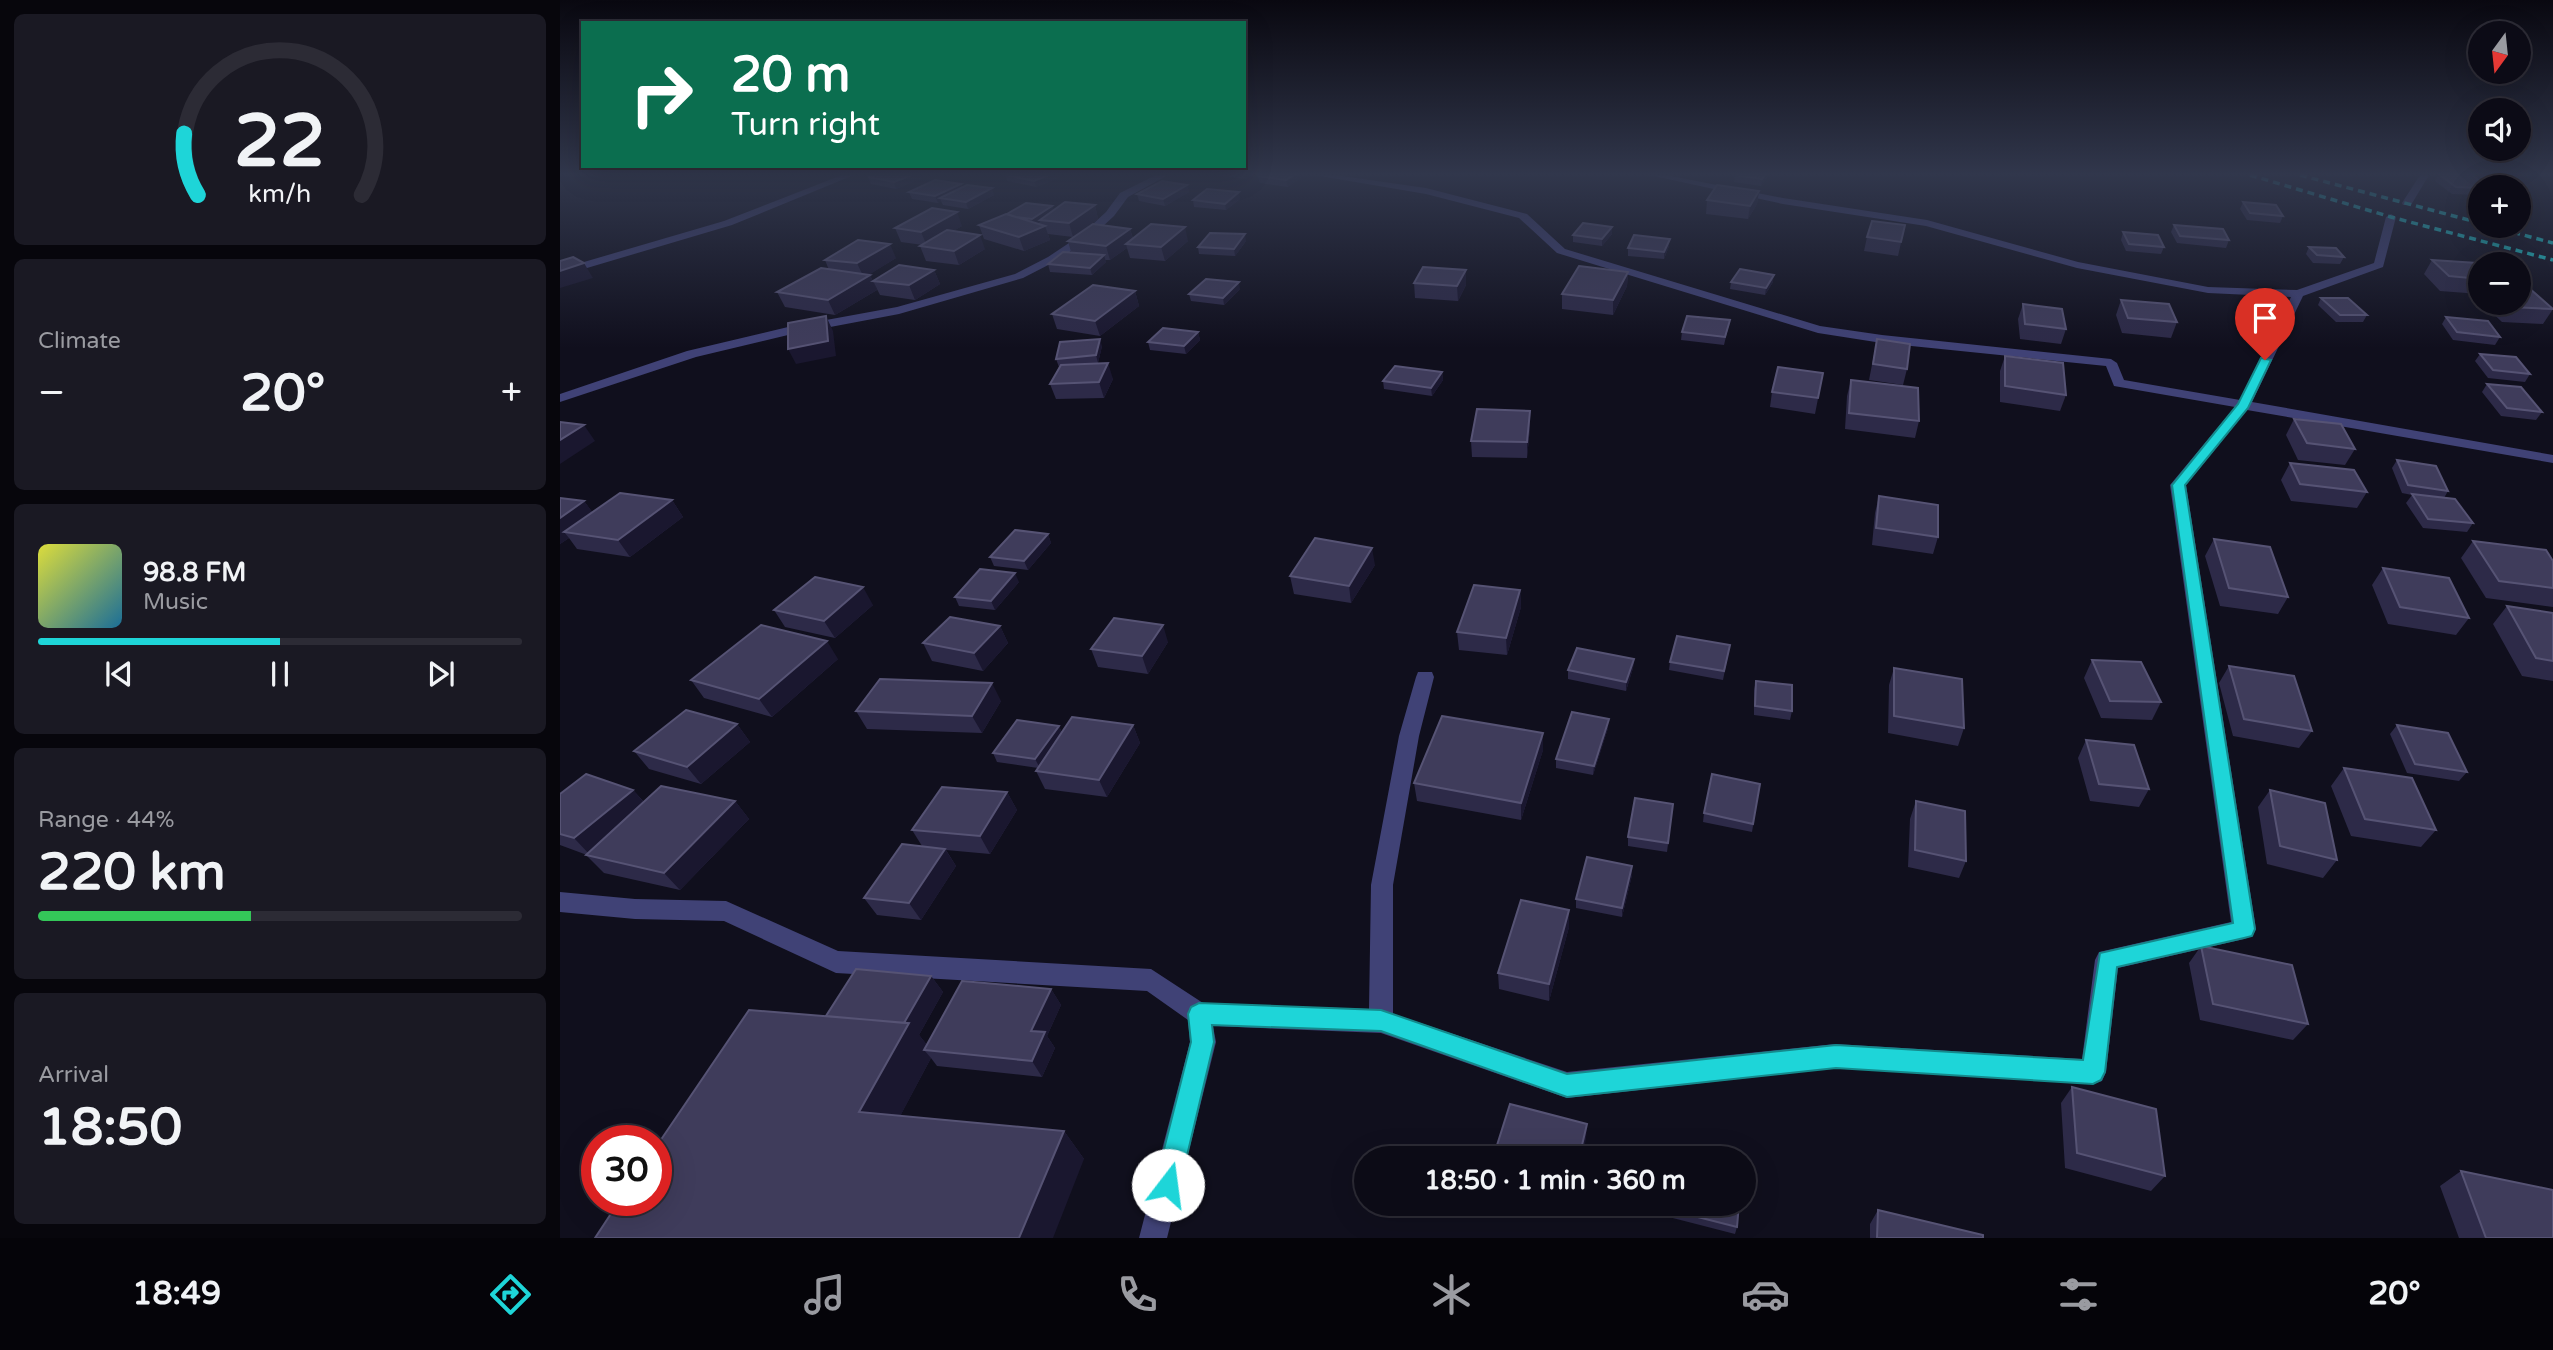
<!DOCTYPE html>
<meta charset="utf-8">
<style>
:root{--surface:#0c0b16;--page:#1a1923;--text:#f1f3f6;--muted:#9a9ba1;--line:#2c2b35;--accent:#1ed5d8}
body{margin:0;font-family:"Varela Round",sans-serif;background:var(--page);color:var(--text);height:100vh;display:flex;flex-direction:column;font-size:26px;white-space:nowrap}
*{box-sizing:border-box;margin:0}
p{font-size:23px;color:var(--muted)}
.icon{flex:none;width:38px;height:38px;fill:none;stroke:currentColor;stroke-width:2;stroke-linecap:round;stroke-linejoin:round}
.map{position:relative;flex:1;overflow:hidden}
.side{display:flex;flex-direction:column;gap:14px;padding:14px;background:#07060c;width:560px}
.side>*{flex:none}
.top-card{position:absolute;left:21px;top:21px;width:665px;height:147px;border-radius:0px;box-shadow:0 7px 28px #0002,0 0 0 2px var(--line);background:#0b6e4f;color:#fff;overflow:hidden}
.needle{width:46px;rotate:195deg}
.controls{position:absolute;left:1908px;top:21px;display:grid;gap:14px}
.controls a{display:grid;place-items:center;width:63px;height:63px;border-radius:50%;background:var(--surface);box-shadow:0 7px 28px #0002,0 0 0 2px var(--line);font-size:35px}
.speed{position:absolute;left:21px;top:1125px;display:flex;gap:14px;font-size:35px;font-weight:700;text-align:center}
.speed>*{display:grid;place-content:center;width:91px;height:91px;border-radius:50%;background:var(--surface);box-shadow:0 7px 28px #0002,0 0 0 2px var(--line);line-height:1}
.speed .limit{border:10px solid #d22;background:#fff;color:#111}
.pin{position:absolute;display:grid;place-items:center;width:60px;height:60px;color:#fff;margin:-72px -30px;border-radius:50% 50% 50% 0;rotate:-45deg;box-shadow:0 0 7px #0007}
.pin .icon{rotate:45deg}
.me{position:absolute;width:77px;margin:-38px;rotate:15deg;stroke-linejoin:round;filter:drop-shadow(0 0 5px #0008)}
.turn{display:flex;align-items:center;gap:24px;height:147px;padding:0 35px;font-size:32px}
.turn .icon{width:91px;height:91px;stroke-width:2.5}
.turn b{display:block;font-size:49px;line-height:60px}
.big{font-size:52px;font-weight:700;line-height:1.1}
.side .tile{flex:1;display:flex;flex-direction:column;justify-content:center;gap:10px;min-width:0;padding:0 24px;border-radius:10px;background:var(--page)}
.side .dial{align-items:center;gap:0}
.dial svg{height:182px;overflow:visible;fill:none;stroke:var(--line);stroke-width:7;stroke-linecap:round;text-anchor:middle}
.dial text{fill:var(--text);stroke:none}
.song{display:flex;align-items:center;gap:21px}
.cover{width:84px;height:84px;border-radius:10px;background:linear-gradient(135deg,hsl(60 70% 55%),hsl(200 70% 35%))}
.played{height:7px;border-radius:4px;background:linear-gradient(90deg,var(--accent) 50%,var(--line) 50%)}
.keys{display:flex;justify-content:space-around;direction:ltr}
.heat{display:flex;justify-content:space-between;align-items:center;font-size:38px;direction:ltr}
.charge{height:10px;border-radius:5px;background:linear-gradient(90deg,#34c759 44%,var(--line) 0)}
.trip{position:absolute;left:794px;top:1146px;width:402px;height:70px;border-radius:35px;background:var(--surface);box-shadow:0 7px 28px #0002,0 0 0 2px var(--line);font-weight:700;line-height:70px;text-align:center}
.tab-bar{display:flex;height:112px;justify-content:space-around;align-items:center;background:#050409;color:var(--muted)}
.tab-bar .icon{width:49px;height:49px}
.tab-bar .selected{color:var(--accent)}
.tab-bar b{font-size:32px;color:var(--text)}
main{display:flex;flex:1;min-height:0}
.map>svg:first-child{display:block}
</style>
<main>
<section class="side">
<div class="tile dial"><svg viewBox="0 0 100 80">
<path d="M14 69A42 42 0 1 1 86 69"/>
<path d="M14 69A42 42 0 0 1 8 42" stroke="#1ed5d8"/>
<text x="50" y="56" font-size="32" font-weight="700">22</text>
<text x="50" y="72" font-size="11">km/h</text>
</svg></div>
<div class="tile"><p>Climate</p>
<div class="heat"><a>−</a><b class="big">20°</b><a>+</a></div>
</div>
<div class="tile">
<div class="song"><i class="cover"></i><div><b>98.8 FM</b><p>Music</p></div></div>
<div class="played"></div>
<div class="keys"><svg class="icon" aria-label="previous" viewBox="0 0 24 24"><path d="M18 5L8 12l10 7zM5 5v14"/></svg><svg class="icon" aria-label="pause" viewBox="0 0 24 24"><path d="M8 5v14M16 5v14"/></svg><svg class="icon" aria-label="next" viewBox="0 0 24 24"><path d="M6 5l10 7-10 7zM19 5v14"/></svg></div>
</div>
<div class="tile"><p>Range · 44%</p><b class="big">220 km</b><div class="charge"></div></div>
<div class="tile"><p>Arrival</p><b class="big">18:50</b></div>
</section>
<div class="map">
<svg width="1993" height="1238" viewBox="0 0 1993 1238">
<rect width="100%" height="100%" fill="#100f1d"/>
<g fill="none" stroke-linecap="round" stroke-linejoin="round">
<!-- minor -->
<path fill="#404276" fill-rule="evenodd" d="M282,175H294L172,225L0,276V269L164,221Z
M596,175H608L568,197L554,216L529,239L496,261L463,278L339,314L228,335L136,357L0,402V394L127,351L228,327L337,307L455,274L488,257L521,235L546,212L560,193Z
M754,175H775L866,188L967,214L1005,249L1260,326L1322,335L1551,359L1557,363L1564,380L1680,400L1731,297L1648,293L1517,268L1366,226L1223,204L1089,175H1106L1223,198L1367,220L1518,262L1648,287L1737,290L1814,263L1826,217L1831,214L1836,217L1823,267L1743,296L1692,402L1993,455V463L1687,410L1626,485L1696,929L1692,936L1684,939L1558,968L1546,1072L1542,1081L1533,1084L1275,1068L1007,1098L821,1033L653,1026L656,1042L607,1238H579L630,1042L628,1020L587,991L276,973L164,921L75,919L0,912V892L75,899L166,901L278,951L591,969L643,1003L809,1009L811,885L839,736L856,677L858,672H872L874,677L859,736L833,885V1014L1007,1072L1275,1044L1522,1059L1535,960L1539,952L1671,922L1610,485L1675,407L1554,386L1546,366L1322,343L1258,333L997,253L959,218L866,194Z
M1860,175H1869L1851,205H1843L1842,203Z"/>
<!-- rail -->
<path stroke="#1ed5d8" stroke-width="3.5" stroke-dasharray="7 5" stroke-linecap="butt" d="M1690,175L1831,217L1993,260
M1740,175L1920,223
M1930,226L1993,243"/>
</g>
<!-- wall -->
<path fill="#2d2a48" d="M445,175L498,178L476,187L447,181Z
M657,175H693L686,179Z
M1175,175H1207L1206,179L1201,186L1174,182Z
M1879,175H1893L1920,187V195L1892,194L1875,181Z
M698,176L741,177L728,187L700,183Z
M308,177L362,178L336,189L311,184Z
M401,184L402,187L434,195L408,209L383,205L381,201L378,203L352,199L349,192Z
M627,185L629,192L605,206L579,201L577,194Z
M1199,191L1197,204L1188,219L1146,214L1147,200Z
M680,199L666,210L634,207L633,200Z
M1683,202L1723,216L1720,223L1687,220L1680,209Z
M535,205L538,219L513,237L488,234L490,240L464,251L424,239L419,225L447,214L492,206L494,210Z
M1345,225L1338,256L1304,251L1307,237Z
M1614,225L1669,240L1666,248L1617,243L1611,232Z
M402,226L393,231L425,249L399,265L366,261L360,246L363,245L341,242L335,228Z
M570,229L573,238L628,241L605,261L570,258L567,248L550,260H545L546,262L532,275L490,272L488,264L511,252L508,241Z
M1563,232L1604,247L1601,254L1566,251L1561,240Z
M1052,234L1042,246L1013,242V235Z
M686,241L675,256L639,254L638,247Z
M1109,246L1104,259L1068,256V248Z
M1749,247L1784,257L1780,264L1753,263L1746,254Z
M336,258L308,275H310L317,290L275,315L225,307L217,292L269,270L265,260Z
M1872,260L1920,264V294L1880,291L1864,274Z
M374,270L380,284L355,300L320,295L313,281Z
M1068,272L1067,286L1053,315L1002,309V294Z
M1171,282H1213L1205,295L1170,289Z
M854,283L906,285L898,301L855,298Z
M680,289L664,305L631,301L629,294Z
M575,291L579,306L540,336L497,329L492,314Z
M1761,298L1807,315L1803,322H1776L1758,305Z
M1561,300L1617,322L1611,338L1562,333L1556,315Z
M1922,303H1958L1993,309L1983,324L1942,322Z
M1463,304L1506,329L1501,344L1460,339L1458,319Z
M1886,317L1940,337L1935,345L1893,340L1882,324Z
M1170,320L1164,345L1121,340L1122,332Z
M638,332L640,340L626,354L590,350L588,342Z
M1317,339L1347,369L1343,385L1309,380Z
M542,346L538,363L553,379L544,398L496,399L490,384L499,367L496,359Z
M1920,354L1970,374L1965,382L1928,378L1915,361Z
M1445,356L1506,395L1500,411L1440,402V371Z
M882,372L883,380L872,396L824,389L823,381Z
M1263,373L1255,414L1210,407L1212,392Z
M1291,380L1359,421L1355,438L1285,429L1287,396Z
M1927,384L1982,412L1976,420L1941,416L1922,392Z
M1734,419L1795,449L1785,465L1738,460L1726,435Z
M970,427L967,458L912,457L911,441Z
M1837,460L1888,491L1884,498L1913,523L1907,532L1863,528L1846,503L1852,495L1842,493L1832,468Z
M1730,463L1807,492L1797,508L1731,501L1721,480Z
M1319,496L1378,537L1373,554L1312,545L1315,513Z
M0,498L24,501L32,512L112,500L123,517L70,557L17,549L9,538L0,544Z
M488,534L491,543L468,570L434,566L430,557Z
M1654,539L1728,597L1718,614L1660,606L1645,556Z
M1913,541L1993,561V607L1926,598L1901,558Z
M815,565L791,603L734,594L730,576Z
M1823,568L1909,618L1896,635L1828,624L1812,585Z
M459,582L435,610L399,606L395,597Z
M960,590L961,607L947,655L899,650L897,632Z
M313,605L275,638L225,627L214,610Z
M1947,606L1993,613V681L1962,676L1933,624Z
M440,626L448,643L423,671L372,661L363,643Z
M608,642L588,674L538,667L531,649Z
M1170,645L1163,680L1109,670L1110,662Z
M278,659L212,717L144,698L131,680Z
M1074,659L1073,668L1066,691L1008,679V670Z
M1532,660L1601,702L1592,720L1541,718L1524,678Z
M1669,666L1752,731L1739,748L1673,736L1659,683Z
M1334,668L1404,728L1398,746L1328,733L1329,685Z
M1196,681L1232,711L1230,720L1194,715V690Z
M441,701L422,733L307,729L296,711Z
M177,724L190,742L141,784L89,769L74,751Z
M573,725L580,743L547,797L485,789L476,771L478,768L437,762L433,753L499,726L502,733Z
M1837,725L1907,772L1899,781L1847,773L1830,734Z
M1048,728L1033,775L996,768V759Z
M983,733V750L961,820L857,801L854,783Z
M1526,740L1589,789L1579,807L1530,801L1518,758Z
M1784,768L1876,830L1861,847L1791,836L1771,786Z
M1200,784L1192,832L1143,822L1144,813Z
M73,790L84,802L175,801L189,819L120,890L44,873L26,855H27L0,845V794Z
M1710,790L1777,860L1763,878L1707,864L1698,807Z
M447,792L457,810L430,854L386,850L396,866L361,920L317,915L304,898L362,846L352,830Z
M1356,801L1406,861L1399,878L1348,867L1350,819Z
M1113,804L1107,852L1068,846V837Z
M1072,875L1062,917L1016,908V899Z
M1009,927L989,1001L939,989L938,973Z
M1641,946L1748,1024L1733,1040L1640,1020L1629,963Z
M371,976L383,992L359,1035L367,1045L491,989L501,1005L487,1036L495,1048L482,1077L377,1066L371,1058L340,1116L504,1131L524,1159L35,1238L266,1016Z
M1512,1087L1605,1176L1591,1191L1505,1168L1501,1103Z
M1901,1171L1993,1238H1899L1880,1186Z
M1106,1204L1177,1227L1175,1234L1105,1216Z
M1318,1210L1423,1238H1310V1224Z"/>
<!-- shaded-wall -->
<path fill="#1a172f" d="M352,175H361L362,178L336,189L334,182Z
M489,175H497L498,178L476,187L474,181Z
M685,175H693L686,179Z
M734,175H740L741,177L728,187L726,180Z
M1205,175H1207L1206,179L1201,186L1202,179Z
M401,184L403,190L380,198L381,201L378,203L375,196Z
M627,185L629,192L605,206L603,199Z
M432,188L434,195L408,209L406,202Z
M1199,191L1197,204L1188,219L1190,206Z
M679,192L680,199L666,210L665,204Z
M535,205L538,219L513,237L509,223Z
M492,206L495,213L480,220V222L474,226L472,219Z
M397,212L402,226L367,246L361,232Z
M485,226L490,240L464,251L459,237Z
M625,227L628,241L605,261L601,247Z
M1052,227V234L1042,246V239Z
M570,229L574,243L566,244L567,248L550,260L546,246Z
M685,234L686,241L675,256L674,249Z
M420,235L425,249L399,265L394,251Z
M1110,239L1109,246L1104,259V252Z
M330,244L336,258L304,278L297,263Z
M544,255L546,262L532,275L530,268Z
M24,263L33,278L0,288V271Z
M374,270L380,284L355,300L349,285Z
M906,270V285L898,301L897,286Z
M1068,272L1067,286L1053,315V300Z
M310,275L317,290L275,315L268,300Z
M1214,275L1213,282L1205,295L1206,288Z
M679,282L680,289L664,305L663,298Z
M575,291L579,306L540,336L535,321Z
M266,316L273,331L276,356L236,364L228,349Z
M638,332L640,340L626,354L624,346Z
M540,339L542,346L538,363L536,355Z
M548,363L553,379L544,398L539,382Z
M882,372L883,380L872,396L871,388Z
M970,411V427L967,458V442Z
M24,425L35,441L0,464V440Z
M112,500L123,517L70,557L58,540Z
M24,501L37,518L4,532L9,538L0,544V518Z
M488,534L491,543L468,570L464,561Z
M812,548L815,565L791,603L789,586Z
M455,573L459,582L435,610L431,601Z
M303,587L313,605L275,638L264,621Z
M960,590L961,607L947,655L946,638Z
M603,625L608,642L588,674L582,656Z
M440,626L448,643L423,671L414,653Z
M267,641L278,659L212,717L199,699Z
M1074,659L1073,668L1066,691V682Z
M432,683L441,701L422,733L412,716Z
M1049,719L1048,728L1033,775L1034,766Z
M177,724L190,742L141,784L127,767Z
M573,725L580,743L547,797L539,780Z
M499,726L503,735L480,768L475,759Z
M983,733V750L961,820V803Z
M73,790L89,808L31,856L14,838Z
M447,792L457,810L430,854L420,836Z
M175,801L189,819L120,890L104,873Z
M385,849L396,866L361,920L349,903Z
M1072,866V875L1062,917V908Z
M1009,910V927L989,1001V984Z
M371,976L383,992L359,1035L371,1050H364L371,1058L327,1141L299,1112L342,1025Z
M491,989L501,1005L487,1036L495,1048L482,1077L472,1061L471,1031Z
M1027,1124L1026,1139L1022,1158H1019Z
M504,1131L524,1159L493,1238H459Z"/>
<!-- building -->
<path fill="#3f3c5b" stroke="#565374" stroke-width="2" d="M315,175H352L334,182L308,177Z
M446,175H489L474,181Z
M701,175H734L726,180L698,176Z
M1175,175H1205L1202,179Z
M1880,175H1912L1928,187H1920V188L1896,187Z
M375,180L401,184L375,196L349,192Z
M602,181L627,185L603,199L577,194Z
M407,185L432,188L406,202L380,198Z
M1157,185L1199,191L1190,206L1147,200Z
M647,189L679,192L665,204L633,200Z
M505,202L535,205L509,223L480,220Z
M1683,202L1716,205L1723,216L1690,213Z
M466,203L492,206L472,219L456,217L447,214Z
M372,208L397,212L361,232L335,228Z
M446,214L485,226L459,237L419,225Z
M1312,221L1345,225L1341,242L1307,237Z
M1023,223L1052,227L1042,239L1013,235Z
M533,224L570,229L546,246L508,241Z
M591,224L625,227L601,247L566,244Z
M1614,225L1663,229L1669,240L1620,236Z
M387,230L420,235L394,251L360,246Z
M1563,232L1598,235L1604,247L1569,244Z
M650,233L685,234L674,249L638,247Z
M1074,235L1110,239L1104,252L1068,248Z
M298,240L330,244L297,263L265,260Z
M1749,247L1776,248L1784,257L1757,255Z
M503,252L544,255L530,268L488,264Z
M13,257L24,263L0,271V261Z
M1872,260L1933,264H1934H1920V279L1889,276Z
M339,265L374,270L349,285L313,281Z
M1019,266L1068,272L1053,300L1002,294Z
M863,267L906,270L897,286L854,283Z
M261,268L310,275L268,300L217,292Z
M1180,269L1214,275L1206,288L1171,282Z
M646,279L679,282L663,298L629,294Z
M533,285L575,291L535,321L492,314Z
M1958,287L1969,288L1993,309L1951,307L1947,303H1958Z
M1761,298H1788L1807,315H1780Z
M1561,300L1609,304L1617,322L1568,318Z
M1463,304L1502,309L1506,329L1465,324Z
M266,316L268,341L228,349V323Z
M1127,316L1170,320L1165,337L1122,332Z
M1886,317L1928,321L1940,337L1897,332Z
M603,328L638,332L624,346L588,342Z
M540,339L536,355L496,359L500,342Z
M1317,339L1350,344L1347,369L1313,364Z
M1920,354L1956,357L1970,374L1933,370Z
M1445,356L1503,363L1506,395L1445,386Z
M548,363L539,382L490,384L501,365Z
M835,366L882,372L871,388L823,381Z
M1218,367L1263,373L1258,398L1212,392Z
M1291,380L1358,388L1359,421L1289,413Z
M1927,384L1961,387L1982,412L1947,408Z
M917,409L970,411L967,442L911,441Z
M1734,419L1781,424L1795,449L1747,443Z
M0,422L24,425L0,440Z
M1837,460L1876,466L1888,491L1848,485Z
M1730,463L1794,470L1807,492L1740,484Z
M60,493L112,500L58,540L4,532Z
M1852,494L1895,499L1913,523L1868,519Z
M1319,496L1378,505V537L1316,528Z
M0,498L24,501L0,518Z
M455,530L488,534L464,561L430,557Z
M755,538L812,548L789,586L730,576Z
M1654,539L1710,547L1728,597L1669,588Z
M1913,541L1986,550L1993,561V588L1939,581Z
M1823,568L1889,578L1909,618L1840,607Z
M420,569L455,573L431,601L395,597Z
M255,577L303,587L264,621L214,610Z
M914,585L960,590L946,638L897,632Z
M1947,606L1993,613V661L1976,658Z
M390,617L440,626L414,653L363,643Z
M554,618L603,625L582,656L531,649Z
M201,625L267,641L199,699L131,680Z
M1117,636L1170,645L1164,671L1110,662Z
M1017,648L1074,659L1066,682L1008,670Z
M1532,660L1581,662L1601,702L1550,701Z
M1669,666L1734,676L1752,731L1684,719Z
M1334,668L1402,679L1404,728L1334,716Z
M320,679L432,683L412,716L296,711Z
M1196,681L1232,685V711L1195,706Z
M126,710L177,724L127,767L74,751Z
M1012,712L1049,719L1034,766L996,759Z
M882,716L983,733L961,803L854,783Z
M512,717L573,725L539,780L476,771Z
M457,720L499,726L475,759L433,753Z
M1837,725L1888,733L1907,772L1855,764Z
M1526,740L1574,745L1589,789L1539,784Z
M1784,768L1852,778L1876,830L1805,819Z
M26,774L73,790L14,838L0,834V794Z
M1152,774L1200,784L1193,824L1144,813Z
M101,786L175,801L104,873L26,855Z
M382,787L447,792L420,836L352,830Z
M1710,790L1765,803L1777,860L1720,846Z
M1075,798L1113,804L1108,843L1068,837Z
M1356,801L1405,811L1406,861L1355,850Z
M342,844L385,849L349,903L304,898Z
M1027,857L1072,866L1062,908L1016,899Z
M961,900L1009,910L989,984L938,973Z
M1641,946L1732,965L1748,1024L1653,1004Z
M296,969L371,976L344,1023L266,1016Z
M402,981L491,989L471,1031L485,1032L472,1061L364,1050Z
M189,1010L349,1023L299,1112L504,1131L459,1238H35L60,1200H96V1147Z
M1512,1087L1596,1109L1605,1176L1517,1153Z
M950,1104L1027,1124L1019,1158H933Z
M1901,1171L1993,1190V1238H1926Z
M1106,1204H1179L1177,1227L1106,1209Z
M1318,1210L1423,1235V1238H1317Z"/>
<!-- sky -->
<linearGradient id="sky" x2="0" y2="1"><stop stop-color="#090810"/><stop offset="0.5" stop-color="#31374c"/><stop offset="1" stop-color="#31374c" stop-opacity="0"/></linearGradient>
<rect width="1993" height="348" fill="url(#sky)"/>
<!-- route -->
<path fill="#1ed5d8" stroke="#148a8c" stroke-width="2" d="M1701,358L1711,360L1688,408L1625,485L1695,929L1692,936L1684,938L1557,967L1545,1072L1541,1080L1533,1084L1276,1068L1007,1097L821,1031L652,1025L654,1042L620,1185L617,1194L608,1198L599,1194L595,1185L631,1042L628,1014L631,1007L639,1003L821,1010L1007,1074L1276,1045L1523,1060L1540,953L1673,923L1612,485L1678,404Z"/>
</svg>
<div class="controls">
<a><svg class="needle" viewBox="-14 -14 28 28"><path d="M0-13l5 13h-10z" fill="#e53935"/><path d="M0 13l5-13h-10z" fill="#9a9ba1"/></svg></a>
<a><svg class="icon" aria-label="sound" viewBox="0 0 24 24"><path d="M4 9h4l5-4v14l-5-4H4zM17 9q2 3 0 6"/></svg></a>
<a>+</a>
<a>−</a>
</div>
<div class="speed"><div class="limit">30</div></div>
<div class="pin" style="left:1705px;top:360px;background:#d93025"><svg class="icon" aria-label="arrive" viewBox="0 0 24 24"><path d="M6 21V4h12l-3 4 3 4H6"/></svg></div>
<svg class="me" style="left:608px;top:1185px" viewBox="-20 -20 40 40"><circle r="19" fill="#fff"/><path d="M0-13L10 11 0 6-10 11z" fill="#1ed5d8"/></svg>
<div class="trip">18:50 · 1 min · 360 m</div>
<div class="top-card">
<div class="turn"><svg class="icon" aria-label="right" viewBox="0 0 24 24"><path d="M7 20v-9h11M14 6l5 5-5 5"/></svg><div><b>20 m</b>Turn right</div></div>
</div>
</div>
</main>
<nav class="tab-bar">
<b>18:49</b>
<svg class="icon selected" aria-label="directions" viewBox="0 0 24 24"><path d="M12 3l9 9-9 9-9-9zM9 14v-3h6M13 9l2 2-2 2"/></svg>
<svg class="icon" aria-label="music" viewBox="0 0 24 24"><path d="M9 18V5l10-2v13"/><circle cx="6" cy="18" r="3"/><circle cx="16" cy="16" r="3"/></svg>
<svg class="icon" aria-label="phone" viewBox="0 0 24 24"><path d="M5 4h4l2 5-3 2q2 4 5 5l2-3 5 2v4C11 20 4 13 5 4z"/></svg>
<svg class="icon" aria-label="climate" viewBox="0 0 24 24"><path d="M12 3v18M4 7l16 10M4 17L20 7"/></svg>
<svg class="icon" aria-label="car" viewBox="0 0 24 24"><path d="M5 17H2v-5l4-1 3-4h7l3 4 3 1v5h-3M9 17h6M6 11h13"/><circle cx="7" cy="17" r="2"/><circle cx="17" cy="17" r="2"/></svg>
<svg class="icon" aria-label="filters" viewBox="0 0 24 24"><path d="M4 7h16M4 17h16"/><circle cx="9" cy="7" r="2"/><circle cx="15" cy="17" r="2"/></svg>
<b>20°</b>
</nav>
